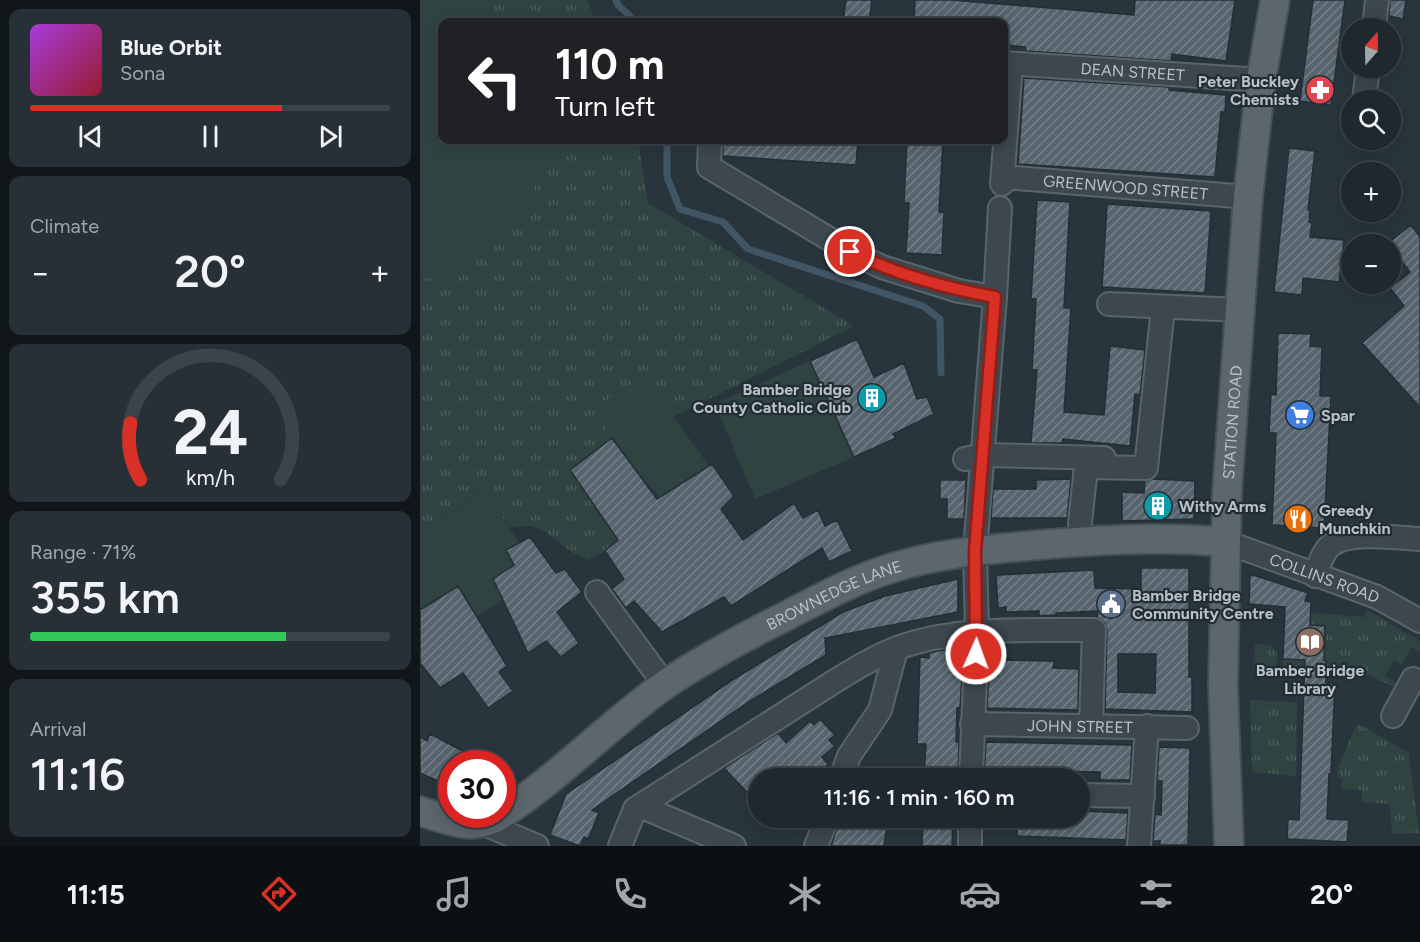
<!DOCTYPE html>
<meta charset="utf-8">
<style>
:root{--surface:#1f282e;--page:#273036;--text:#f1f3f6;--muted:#a1a6aa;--line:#3c444a;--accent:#d93025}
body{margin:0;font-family:Figtree,sans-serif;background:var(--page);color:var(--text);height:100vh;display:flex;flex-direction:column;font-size:22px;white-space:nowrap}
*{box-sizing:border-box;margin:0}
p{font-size:20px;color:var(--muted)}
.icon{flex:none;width:33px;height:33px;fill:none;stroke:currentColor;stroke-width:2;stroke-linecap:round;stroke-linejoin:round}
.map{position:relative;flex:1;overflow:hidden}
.sheet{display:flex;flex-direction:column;gap:9px;padding:9px;background:#111619;width:420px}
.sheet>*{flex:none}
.banner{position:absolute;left:18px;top:18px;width:570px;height:126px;border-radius:12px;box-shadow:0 3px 15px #0003,0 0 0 2px var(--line);background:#202124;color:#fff;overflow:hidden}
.needle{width:39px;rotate:20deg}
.fabs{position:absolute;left:921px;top:18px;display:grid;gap:12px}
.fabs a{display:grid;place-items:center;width:60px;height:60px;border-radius:50%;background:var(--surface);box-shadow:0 3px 15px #0003,0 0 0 2px var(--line);font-size:30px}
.speed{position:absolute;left:18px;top:750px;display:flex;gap:12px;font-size:30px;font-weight:700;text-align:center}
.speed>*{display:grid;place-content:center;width:78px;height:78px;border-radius:50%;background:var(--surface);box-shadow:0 3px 15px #0003,0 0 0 2px var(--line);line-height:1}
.speed .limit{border:9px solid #d22;background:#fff;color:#111}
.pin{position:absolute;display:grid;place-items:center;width:51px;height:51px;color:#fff;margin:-26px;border:3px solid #fff;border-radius:50%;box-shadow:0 2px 6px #0007}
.me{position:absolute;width:66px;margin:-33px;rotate:2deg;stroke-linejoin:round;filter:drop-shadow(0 0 4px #0008)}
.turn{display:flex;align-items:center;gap:21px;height:126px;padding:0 18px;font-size:27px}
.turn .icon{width:78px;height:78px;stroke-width:2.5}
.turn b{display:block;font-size:42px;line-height:51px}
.big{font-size:45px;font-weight:600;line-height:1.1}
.sheet .card{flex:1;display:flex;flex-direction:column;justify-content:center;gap:9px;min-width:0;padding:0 21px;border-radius:12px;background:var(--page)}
.sheet .dial{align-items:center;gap:0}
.dial svg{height:156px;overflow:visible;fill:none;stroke:var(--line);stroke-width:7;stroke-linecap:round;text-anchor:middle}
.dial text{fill:var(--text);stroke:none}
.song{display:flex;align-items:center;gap:18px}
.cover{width:72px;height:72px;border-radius:9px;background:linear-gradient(135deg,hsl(280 70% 55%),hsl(350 70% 35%))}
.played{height:6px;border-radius:3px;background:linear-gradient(90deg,var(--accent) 70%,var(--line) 70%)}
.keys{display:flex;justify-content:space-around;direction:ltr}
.heat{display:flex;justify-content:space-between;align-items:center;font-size:33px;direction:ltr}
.charge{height:9px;border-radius:4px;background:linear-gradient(90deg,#34c759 71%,var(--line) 0)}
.trip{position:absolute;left:328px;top:768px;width:342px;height:60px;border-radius:30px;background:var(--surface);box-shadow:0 3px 15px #0003,0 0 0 2px var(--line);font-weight:600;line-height:60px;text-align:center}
.menu{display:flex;height:96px;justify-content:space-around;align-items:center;background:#0c1012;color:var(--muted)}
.menu .icon{width:42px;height:42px}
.menu .selected{color:var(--accent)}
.menu b{font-size:27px;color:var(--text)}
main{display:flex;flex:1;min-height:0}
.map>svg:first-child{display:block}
</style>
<main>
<section class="sheet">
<div class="card">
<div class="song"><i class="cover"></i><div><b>Blue Orbit</b><p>Sona</p></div></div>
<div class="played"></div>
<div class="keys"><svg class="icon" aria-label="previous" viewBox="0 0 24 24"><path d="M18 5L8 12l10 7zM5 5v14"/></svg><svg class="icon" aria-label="pause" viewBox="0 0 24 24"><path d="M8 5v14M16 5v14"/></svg><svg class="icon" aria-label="next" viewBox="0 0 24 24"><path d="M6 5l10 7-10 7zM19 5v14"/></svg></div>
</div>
<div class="card"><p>Climate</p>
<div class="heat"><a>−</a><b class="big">20°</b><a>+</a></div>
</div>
<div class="card dial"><svg viewBox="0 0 100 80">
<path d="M14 69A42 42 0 1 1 86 69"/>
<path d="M14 69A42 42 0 0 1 9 40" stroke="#d93025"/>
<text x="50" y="56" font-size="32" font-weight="700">24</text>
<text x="50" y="72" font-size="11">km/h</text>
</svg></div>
<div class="card"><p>Range · 71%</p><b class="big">355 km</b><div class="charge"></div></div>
<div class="card"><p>Arrival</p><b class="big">11:16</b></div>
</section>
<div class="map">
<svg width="1000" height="846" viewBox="0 0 1000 846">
<defs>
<pattern id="grass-tufts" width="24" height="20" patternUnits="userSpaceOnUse" patternTransform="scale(1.5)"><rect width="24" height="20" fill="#2f4440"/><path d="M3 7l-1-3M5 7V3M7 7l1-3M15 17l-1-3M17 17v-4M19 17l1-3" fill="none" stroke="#4b5d5a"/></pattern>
<pattern id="building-hatch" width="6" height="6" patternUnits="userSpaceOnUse" patternTransform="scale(1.5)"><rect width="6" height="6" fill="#57646d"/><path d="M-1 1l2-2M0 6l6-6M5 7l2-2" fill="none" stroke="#747f87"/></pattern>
</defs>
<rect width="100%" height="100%" fill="#29353d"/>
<!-- grass -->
<path fill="url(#grass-tufts)" d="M0,0H167L176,22H22V140H218L228,203L434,326L253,417L224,376L192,438L198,540L185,551L169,560L153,553L123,530L111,526L89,527L63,489L0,534Z
M865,611L945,617V611L952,613L1000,641V651L991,647L982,665L974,660L966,674L967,677L979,684L977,689L951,676L862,670L863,659L892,660L906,665V661H904L905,626L865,624Z
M835,644L850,645L857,653V670L834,668Z
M830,700L877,702L876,776L832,772Z
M937,723L989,753L999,833L972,834L970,804L942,802V790L921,789L922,779L917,778L918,768Z"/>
<!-- green -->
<path fill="#2f4440" d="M0,0H43L64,22H22V140H121C122,153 122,168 117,181C105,220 63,264 23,276C16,278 7,278 0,279Z
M390,361L434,457L335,499L295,404Z
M224,376L289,466L240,497C214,471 193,441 174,409Z
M64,489L99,543L87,550L94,565L73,579L83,600L57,616L38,586L0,610V534Z"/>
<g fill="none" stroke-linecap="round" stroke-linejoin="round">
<!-- stream -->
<path stroke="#415664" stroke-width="7" d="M196,0L198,5L216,22
M247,140V177L260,209L303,222L328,249L503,306L520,319L521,373"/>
</g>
<!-- building -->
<path fill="url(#building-hatch)" stroke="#232e35" stroke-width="1.5" fill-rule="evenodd" d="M426,0H452L449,22H423Z
M495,0H532L714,15L715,0H815L806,61L752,54L751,61L606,51L605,47L584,45V22H494Z
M893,0H925L911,105L880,101Z
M970,0H986L983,19L969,16Z
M604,78L749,87V90L806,95L805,112H801L795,177L598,164Z
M303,140H438L436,165L303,156Z
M487,140H523L519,212H524L522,255L486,253L489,203H484Z
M869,148L895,151L888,210H890L889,222L892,223L890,237L924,240L919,282L883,278L882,295L854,292Z
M617,200L650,202L644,308H651L644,412L684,415L690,346L725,350L720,395L715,394L710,446L643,439L642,443H611L617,370H612L616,299H611Z
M687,204L791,211L785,293L682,287Z
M991,225L1000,237V407L942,343L984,306L970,288L990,272L968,243Z
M858,333L891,334L890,346L902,347L900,396H911L904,528L852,525L856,433H849L851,394L856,395Z
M437,339L454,377L484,363L497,399L507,397L514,414L473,434L476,438L434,457L390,361Z
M192,438L237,499L292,464L314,496L301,509L323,540L374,503L383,518L398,510L405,526L417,520L432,551L409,562L402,548L311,606L304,597L242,632L214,601L206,608L192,589L204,579L185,551L198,540L150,470Z
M651,479L647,518H571L573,489H616V480Z
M733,479L775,481L774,519L702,521V492L724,493L725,481Z
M520,480H546L544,519H527V499H520Z
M110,537L136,573L145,569L162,592L137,612L159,643L141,657L126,641L108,653L73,579L94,565L86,550Z
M721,568H769V677H772V712L685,709L687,630L685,623L677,617L678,611L636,613V615L619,616V611L586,612V607L578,608L576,575L674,570L675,588L721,589ZM698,654H736L735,693L698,692Z
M830,574L888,593L885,601L891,602L890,625L905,626L904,661H906V683H915L911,774H909L907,819L929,820L927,842L867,839L868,819L879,820L885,660L863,659L865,607L829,604Z
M538,579V612L405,638L406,655L330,701L172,810L179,813L168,839L164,837L160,846L130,835L146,794L314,679L423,612L465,596Z
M38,586L87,666L79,672L93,691L68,708L43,673L20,688L0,663V610Z
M527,649L539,650L538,677H542L540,708H537L536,742H539L538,778H504L506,744H497L500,657L509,658V653Z
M579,660L634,661L633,668L659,669L658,710L567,708L569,676H578Z
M400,719L415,735L409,740L415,746L402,757L408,764L392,778H339V805L304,768L358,733L366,743L390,721L394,725Z
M10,734L20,739L67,764H29L20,782L0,773V737L7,741Z
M566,742L712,745L710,780H680V772L615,771V778H564Z
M739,747L770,748L768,845H740V841H733L735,814L741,815L742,781H737Z
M660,811L708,813L706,840L597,836L598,818H660Z
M420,818H462L460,824L467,825L464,846H411Z
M503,818H533L532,846H502Z"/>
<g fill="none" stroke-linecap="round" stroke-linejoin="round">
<!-- minor casing -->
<g stroke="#5a646b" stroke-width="26">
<g id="minor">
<path d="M954,28L957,0"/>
<path id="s1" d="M584,63L841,80"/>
<path d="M944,100L948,68"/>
<path d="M290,140L289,167L431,252L462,267L539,291L575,297"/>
<path id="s2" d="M583,177L828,197"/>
<path d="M582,184L591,64"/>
<path d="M689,304L819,310"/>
<path d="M545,459L563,455L684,458"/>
<path d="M661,541L660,523L666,467L726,468L743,308"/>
<path id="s3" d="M806,542L957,597L1000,621"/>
<path d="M895,576C899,566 902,553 910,546C929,530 977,538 1000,539"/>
<path d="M177,592L245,685"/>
<path d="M973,716L993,679"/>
<path id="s4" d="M552,724L767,728"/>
<path d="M421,778L429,756L460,710L476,649"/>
<path d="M551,778L557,631L555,551L575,297L580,208"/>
<path d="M660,795L723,796"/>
<path d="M220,806L314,846"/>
<path d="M62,823L117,846"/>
<path d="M200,846L215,809L412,683C433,670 454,657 477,648C540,625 608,631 674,630L671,725"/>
<path d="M396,846L407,818"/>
<path d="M550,846V818"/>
<path d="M719,846L727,726"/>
</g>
</g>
<!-- major casing -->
<g stroke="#465057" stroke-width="32">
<g id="major">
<path d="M0,811C29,820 54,833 82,814"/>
<path id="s5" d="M82,814C141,776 189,724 246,684C284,658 324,637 364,617C399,599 435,579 472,568C516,554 561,550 606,546C673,540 739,536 806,542"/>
<path id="s6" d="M809,846L803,686L807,493L828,197L841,80L855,0"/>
</g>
</g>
<!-- minor -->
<use href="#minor" stroke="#3c474e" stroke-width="22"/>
<!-- major -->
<use href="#major" stroke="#5b666d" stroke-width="28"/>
</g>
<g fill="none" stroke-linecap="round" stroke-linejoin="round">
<!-- route casing -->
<g stroke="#8d1f18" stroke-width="15">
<path id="route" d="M430,252C476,274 525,288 575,297L555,551L556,654"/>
</g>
<!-- route -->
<use href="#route" stroke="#d93025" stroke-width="10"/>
</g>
<!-- icons -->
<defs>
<g id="pharmacy-disc" transform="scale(1.5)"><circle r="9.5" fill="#e0444e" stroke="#212c33"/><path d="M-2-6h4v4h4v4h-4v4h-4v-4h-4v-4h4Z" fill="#fff"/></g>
<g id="building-disc" transform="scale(1.5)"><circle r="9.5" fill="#0f9aa8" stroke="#212c33"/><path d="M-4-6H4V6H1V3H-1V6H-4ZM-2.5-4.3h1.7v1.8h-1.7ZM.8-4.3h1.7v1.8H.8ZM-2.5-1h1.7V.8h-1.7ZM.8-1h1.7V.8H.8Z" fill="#fff"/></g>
<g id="supermarket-disc" transform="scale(1.5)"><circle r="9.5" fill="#3f7fe0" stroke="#212c33"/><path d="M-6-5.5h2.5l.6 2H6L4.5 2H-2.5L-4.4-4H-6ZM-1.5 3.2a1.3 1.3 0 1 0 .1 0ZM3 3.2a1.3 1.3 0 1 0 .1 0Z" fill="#fff"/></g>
<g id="restaurant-disc" transform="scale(1.5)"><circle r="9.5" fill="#e8710a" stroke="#212c33"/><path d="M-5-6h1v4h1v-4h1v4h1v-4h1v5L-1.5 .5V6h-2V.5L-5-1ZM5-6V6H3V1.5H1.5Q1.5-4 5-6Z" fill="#fff"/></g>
<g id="civic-disc" transform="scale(1.5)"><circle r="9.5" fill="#5c6f8a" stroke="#212c33"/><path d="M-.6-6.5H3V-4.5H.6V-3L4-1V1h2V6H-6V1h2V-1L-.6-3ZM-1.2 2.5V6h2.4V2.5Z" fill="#fff"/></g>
<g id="library-disc" transform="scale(1.5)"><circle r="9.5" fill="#8d6e63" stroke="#212c33"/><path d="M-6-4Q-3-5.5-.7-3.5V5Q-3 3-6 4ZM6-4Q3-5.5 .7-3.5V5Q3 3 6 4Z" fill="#fff"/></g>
</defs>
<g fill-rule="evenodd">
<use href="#pharmacy-disc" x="900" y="90"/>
<use href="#building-disc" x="452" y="398"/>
<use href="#supermarket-disc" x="880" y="415"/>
<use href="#building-disc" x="738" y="506"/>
<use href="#restaurant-disc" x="878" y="519"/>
<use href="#civic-disc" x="691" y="604"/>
<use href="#library-disc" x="890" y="642"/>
</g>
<g text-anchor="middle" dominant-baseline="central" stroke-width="4.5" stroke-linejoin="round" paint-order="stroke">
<!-- street labels -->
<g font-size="16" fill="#b9c1c8" stroke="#212c33">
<text stroke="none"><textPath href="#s1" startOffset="129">DEAN STREET</textPath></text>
<text stroke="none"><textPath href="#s2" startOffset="123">GREENWOOD STREET</textPath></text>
<text stroke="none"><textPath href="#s6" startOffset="424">STATION ROAD</textPath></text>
<text stroke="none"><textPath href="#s3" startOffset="105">COLLINS ROAD</textPath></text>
<text stroke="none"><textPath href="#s5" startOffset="400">BROWNEDGE LANE</textPath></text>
<text stroke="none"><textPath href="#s4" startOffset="108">JOHN STREET</textPath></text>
</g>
<!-- poi labels -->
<g font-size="16" font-weight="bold" fill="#b9c1c8" stroke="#212c33" text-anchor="start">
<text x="879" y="81" text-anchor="end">Peter Buckley<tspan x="879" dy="18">Chemists</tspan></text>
<text x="431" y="389" text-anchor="end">Bamber Bridge<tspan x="431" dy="18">County Catholic Club</tspan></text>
<text x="901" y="415">Spar</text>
<text x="759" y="506">Withy Arms</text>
<text x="899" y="510">Greedy<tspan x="899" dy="18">Munchkin</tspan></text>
<text x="712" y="595">Bamber Bridge<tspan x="712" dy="18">Community Centre</tspan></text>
<text x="890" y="670" text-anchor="middle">Bamber Bridge<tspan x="890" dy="18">Library</tspan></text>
</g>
</g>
</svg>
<div class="fabs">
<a><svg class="needle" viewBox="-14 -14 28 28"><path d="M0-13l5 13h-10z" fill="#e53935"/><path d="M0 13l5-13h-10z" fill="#a1a6aa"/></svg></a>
<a><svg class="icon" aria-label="search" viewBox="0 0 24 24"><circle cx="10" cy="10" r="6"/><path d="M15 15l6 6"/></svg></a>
<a>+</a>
<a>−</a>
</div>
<div class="speed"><div class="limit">30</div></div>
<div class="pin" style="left:430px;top:252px;background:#d93025"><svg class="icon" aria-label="arrive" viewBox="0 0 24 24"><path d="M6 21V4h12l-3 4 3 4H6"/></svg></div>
<svg class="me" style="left:556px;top:654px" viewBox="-20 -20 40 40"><circle r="17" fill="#d93025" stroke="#fff" stroke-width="3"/><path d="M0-11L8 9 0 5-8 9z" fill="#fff"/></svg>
<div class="trip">11:16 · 1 min · 160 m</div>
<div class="banner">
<div class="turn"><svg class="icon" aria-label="left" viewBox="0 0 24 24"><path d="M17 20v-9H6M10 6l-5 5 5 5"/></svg><div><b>110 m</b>Turn left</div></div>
</div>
</div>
</main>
<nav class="menu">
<b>11:15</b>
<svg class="icon selected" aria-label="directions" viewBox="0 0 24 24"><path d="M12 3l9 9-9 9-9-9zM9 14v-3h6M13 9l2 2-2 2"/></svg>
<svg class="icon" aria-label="music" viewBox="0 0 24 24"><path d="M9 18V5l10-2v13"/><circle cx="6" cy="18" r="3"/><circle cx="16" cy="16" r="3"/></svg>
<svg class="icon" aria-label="phone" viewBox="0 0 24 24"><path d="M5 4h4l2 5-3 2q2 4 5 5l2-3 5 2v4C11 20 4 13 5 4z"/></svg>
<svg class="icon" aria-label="climate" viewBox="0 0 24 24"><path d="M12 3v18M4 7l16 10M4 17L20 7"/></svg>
<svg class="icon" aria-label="car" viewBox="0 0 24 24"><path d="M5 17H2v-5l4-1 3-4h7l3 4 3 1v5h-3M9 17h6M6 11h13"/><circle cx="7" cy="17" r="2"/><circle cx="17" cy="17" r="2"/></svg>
<svg class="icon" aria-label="filters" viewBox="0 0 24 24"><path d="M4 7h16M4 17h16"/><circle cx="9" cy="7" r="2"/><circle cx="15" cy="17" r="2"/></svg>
<b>20°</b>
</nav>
